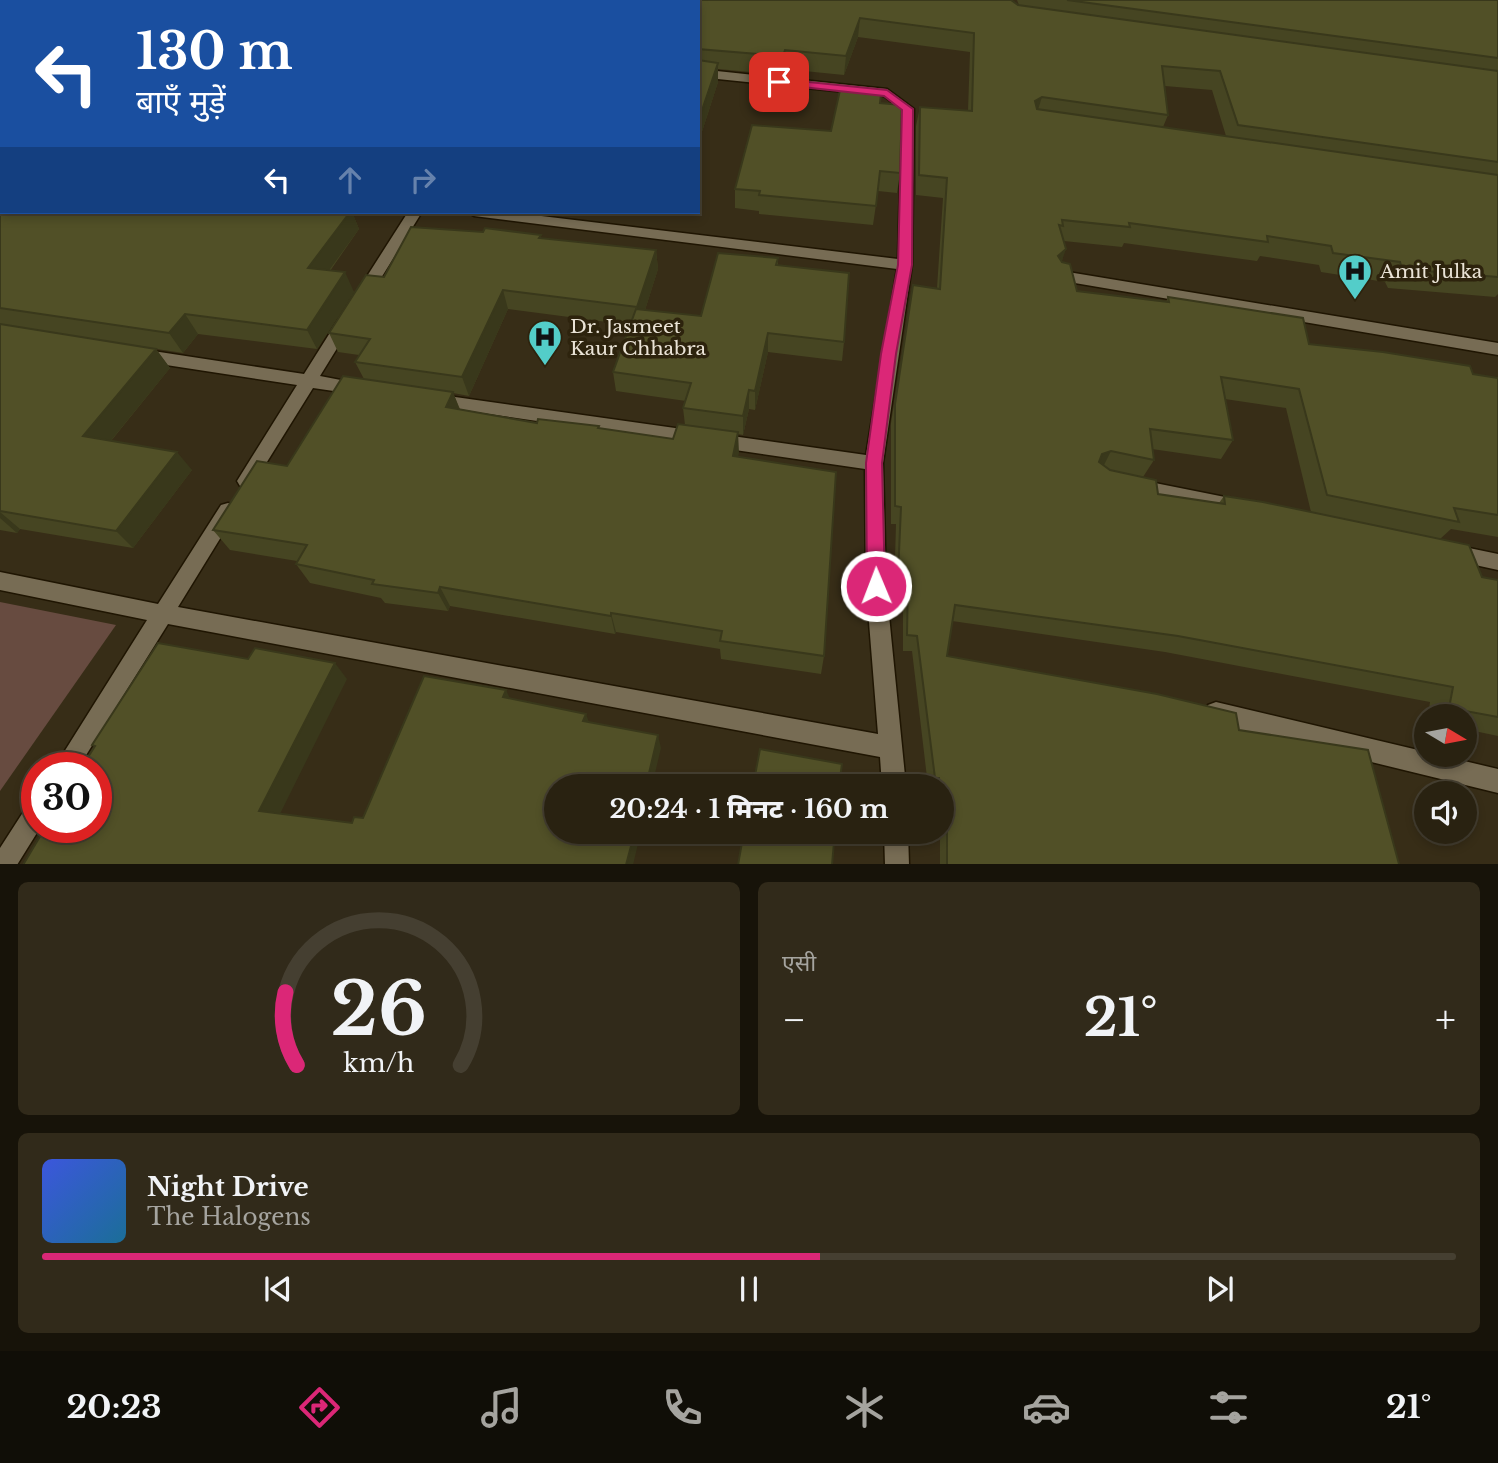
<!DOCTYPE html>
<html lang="hi">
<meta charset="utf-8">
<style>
:root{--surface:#292211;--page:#312a1a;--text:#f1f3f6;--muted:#a5a49f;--line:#453f31;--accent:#db2777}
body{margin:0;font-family:"Libre Baskerville","Noto Sans Devanagari",serif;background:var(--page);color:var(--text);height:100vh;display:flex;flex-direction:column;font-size:26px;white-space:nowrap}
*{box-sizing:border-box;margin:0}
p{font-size:23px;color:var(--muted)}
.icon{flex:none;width:38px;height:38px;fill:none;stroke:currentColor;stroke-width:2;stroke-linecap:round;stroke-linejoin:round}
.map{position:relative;height:864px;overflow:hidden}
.details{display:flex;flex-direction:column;gap:18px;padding:18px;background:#171309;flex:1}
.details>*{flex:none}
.banner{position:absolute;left:0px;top:0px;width:700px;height:214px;box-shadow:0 4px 10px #0003,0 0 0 2px var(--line);background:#1a4fa0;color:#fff;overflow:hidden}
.needle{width:46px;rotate:100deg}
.buttons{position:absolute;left:1414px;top:704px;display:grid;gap:14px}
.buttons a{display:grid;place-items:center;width:63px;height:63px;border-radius:50%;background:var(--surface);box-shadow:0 4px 10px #0003,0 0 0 2px var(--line);font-size:35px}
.speed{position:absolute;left:21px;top:752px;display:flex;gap:14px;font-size:35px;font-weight:700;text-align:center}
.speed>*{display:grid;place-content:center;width:91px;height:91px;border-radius:50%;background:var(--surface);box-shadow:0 4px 10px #0003,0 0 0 2px var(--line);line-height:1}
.speed .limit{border:10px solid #d22;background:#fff;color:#111}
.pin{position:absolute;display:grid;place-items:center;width:60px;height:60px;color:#fff;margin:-30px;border-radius:14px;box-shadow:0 4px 10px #0006}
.me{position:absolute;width:77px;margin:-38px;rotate:359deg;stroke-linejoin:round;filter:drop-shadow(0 0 5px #0008)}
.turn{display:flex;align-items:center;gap:24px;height:147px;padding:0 21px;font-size:32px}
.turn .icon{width:91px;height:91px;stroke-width:2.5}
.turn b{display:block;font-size:49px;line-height:60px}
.lanes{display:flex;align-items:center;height:66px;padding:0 21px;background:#0003;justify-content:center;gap:35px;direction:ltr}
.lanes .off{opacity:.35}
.big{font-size:52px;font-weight:800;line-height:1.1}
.details .widget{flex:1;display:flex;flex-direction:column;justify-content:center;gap:10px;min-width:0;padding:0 24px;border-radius:10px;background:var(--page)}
.details .dial{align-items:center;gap:0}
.dial svg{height:182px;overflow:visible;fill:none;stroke:var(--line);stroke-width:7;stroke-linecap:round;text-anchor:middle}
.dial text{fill:var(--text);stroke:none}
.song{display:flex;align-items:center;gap:21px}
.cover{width:84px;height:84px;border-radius:10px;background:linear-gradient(135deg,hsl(230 70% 55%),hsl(200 70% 35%))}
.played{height:7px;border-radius:4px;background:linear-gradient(90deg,var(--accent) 55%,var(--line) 55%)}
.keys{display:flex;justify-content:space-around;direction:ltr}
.heat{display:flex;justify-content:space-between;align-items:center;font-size:38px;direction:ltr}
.details .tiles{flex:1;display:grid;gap:18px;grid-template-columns:1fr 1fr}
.widget:last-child{grid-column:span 2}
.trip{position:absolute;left:544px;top:774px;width:410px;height:70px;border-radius:35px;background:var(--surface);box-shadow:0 4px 10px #0003,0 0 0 2px var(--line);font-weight:800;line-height:70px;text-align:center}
.tabs{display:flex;height:112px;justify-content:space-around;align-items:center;background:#100e07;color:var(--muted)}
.tabs .icon{width:49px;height:49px}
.tabs .current{color:var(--accent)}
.tabs b{font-size:32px;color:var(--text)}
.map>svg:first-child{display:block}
</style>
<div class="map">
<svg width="1498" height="865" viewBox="0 0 1498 865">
<rect width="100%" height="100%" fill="#372d17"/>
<!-- green -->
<path fill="#674b40" d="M0,602L116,625L0,791Z"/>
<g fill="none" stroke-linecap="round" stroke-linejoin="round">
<!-- street casing -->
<g stroke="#1f1502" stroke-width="3">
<path id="street" d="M0,7H2V13H0Z
M698,69L887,89L914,109L912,265L883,463L886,585L906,786H882L880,757L168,624L78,768H54L147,620L0,590V572L158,604L221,505L228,503L235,505L237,511L178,607L878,734L866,585L865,469L434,406L426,400L434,394L866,455L897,269L474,216L467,212H508L898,259L902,110L884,96L698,77Z
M2,141V149L0,150V142Z
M408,212H422L368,299H358L355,295Z
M1062,271L1498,343V355L1057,280L1054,276L1057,272Z
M344,318L352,324L320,376L367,385L369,389L367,393L361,395L313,388L252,486H240L237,481L297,385L140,361L132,355L140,349L304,374L338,320Z
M1135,479L1235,499L1242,502L1244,507L1242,512L1235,515L1135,493L1129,491L1126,486L1129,481Z
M1450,544L1498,554V570L1443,558L1440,552L1443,546Z
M1216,702L1498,769V793L1216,724L1208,721L1205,713L1208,705Z
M37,799V828H40L17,865H0V848L29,803Z
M884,831H908L909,865H885Z"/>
</g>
<!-- street -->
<use href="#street" fill="#776c54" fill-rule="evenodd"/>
</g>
<!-- wall -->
<path fill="#464522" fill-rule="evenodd" d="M1017,0H1498V294L1495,297L1388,288L1385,282L1321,272L1319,265L1260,256L1257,261L1124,243L1122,247L1064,241L1062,262L1077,291L1166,302L1168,297L1309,344L1473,374L1498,378V537L1451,529L1440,539L1482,577L1498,580V736L1465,729V716H1428L1430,702L1165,652L952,621L947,656L1239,730L1400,865H940V834L932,832L942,831V786H928L912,651H903V593L894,592L896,524H891V423L913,285L937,288L943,198L916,195V126L920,107L968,111L970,52L858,37L844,75L784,69L782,75L718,69V82L698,144V2L1019,5ZM1165,86L1212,90L1226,136L1163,127L1168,115ZM1225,399L1286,408L1311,512L1224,496L1219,503L1158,494L1143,477L1154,460L1152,449L1221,459L1233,440Z
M0,12H2V114L0,115Z
M880,103L900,173L897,193L878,191L873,225L759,214V211L735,208V189L831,131Z
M0,168L2,212H352L359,229L330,271L354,292L317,349L198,334L183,353L46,332L156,349L170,368L111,441L192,470L133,548L20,529L17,533L0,530Z
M541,235V238L656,250L658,269L645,310L701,316L778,258V265L844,342L842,361L768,352L755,410L749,409L743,435L738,434V457L824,656L821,674L721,659L720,649L616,632L615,634L450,606L448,611L385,603L381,598L310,583L296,564L297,561L230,550L213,530L287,466L364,379L355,362L359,355L338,352L329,333L384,277ZM508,309L630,325L613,372L616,391L686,401L683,408L685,425L673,439L599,429L537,423L460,409L453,393L469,396Z"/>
<!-- shaded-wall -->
<path fill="#39381b" d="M539,0H555L556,2H537Z
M860,18L858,37L844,75L846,56Z
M785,50L784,69L782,75L783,56Z
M718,63V82L698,144V122Z
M1042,97L1036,116L1035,101Z
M350,212H352L359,229L317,287L308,268Z
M1066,249L1059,269L1058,256Z
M656,250L658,269L640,326L637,307Z
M345,272L354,292L317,349L307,330Z
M503,290L508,309L469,396L462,377Z
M185,314L198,334L183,353L169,333Z
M768,333V352L755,410V391Z
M156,349L170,368L100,454L83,436Z
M749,390V409L743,435V416Z
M453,392L461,413L446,407Z
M738,432L739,453L733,477V456Z
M1111,451L1102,469L1093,473L1102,454Z
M177,452L192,470L133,548L116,531Z
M0,512L20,529L17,533L0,518Z
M440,587L450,606L448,611L438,593Z
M611,613L616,632L615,634L611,616Z
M335,663L347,679L276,822L259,811Z
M506,690L513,705L503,697Z
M586,714L591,728L583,721Z
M658,735L661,748L652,786H646Z
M635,831H641L633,865H626Z"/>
<!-- building -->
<path fill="#515027" stroke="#39381b" stroke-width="2" d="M229,0H539L537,2H351L335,0L333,2H227Z
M599,0H1011L1018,5L1498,71V162L1238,125L1220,71L1162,66L1168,115L1042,97L1035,101L1037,109L1498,175V277L1402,269L1400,262L1333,253L1331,246L1267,236L1268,242L1129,223L1130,227L1062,220L1063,226L1059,225L1066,249L1058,256L1062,262L1070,264L1077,291L1169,302L1168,297L1303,318L1309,344L1383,352L1470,366L1473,374L1498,378V515L1454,508L1459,522L1327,495L1299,389L1221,377L1233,440L1150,429L1154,460L1111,451L1102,454L1099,462L1110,470L1156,480L1158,494L1225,504L1224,496L1263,502L1469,545L1482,577L1498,580V717L1449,708L1453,687L1178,636L955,605L947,656L1157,694L1236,713L1239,730L1368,750L1399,864L1400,865H947V822L942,821V786H939V778H935L917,636L907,635L908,576L898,575L901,507L895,506V404L913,285L940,289L947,178L919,175L920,107L972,111L974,33L860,18L846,56L785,50L783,56L698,49V2H598Z
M1067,0H1498V58Z
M0,12H2V94H0Z
M698,60L718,63L698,122Z
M840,90L881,94L880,103L902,105L900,173L880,171L876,206L759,195L760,191L735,189L752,125L831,131Z
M0,168H2V212H350L308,268L345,272L307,330L185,314L169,333L0,308Z
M411,227L483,232L485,228L541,235L539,238L656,250L637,307L503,290L462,377L355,362L370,339L329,333L366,275L384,277Z
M718,253L778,258L776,265L849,273L844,342L768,333L755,391L749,390L743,416L683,408L691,383L613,372L636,309L701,316Z
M0,324L156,349L83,436L177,452L116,531L0,511Z
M343,376L453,392L446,407L537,423L538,419L599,426L598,428L673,439L678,424L738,432L733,456L836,472L824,656L720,641L722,631L611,613V616L440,587L438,593L372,584L374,580L296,564L307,545L213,530L257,461L287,466Z
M158,643L248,659L255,648L335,663L259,811L352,823L354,817L363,818L424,676L506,690L503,697L586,714L583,721L658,735L646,786H556V831H635L626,865H23L45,828H96V768H81L95,746L92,745Z
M760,749L842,764L839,786H753Z
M744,831H835L832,865H738Z"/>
<!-- route -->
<path fill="#db2777" stroke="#8e194d" stroke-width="2" d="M779,79L887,90L913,109L912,265L896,354L882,463L885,586L882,591L876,594L869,591L867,586L866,463L881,354L898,265L902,110L884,96L775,84L774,82Z"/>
<!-- icons -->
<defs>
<g id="hospital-pin" transform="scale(1.75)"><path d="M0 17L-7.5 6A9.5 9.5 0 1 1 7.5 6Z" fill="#53cdc9" stroke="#2d230d"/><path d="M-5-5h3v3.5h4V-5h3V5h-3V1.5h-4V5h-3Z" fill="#111"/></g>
</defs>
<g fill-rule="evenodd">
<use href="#hospital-pin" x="1355" y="271"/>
<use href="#hospital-pin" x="545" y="337"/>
</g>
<g text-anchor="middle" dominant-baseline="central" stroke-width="7" stroke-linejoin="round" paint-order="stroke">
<!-- poi labels -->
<g font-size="19" fill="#eae3d6" stroke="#2d230d" text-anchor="start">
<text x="1380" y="271">Amit Julka</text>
<text x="570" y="326">Dr. Jasmeet<tspan x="570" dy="22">Kaur Chhabra</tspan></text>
</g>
</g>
</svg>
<div class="buttons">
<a><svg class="needle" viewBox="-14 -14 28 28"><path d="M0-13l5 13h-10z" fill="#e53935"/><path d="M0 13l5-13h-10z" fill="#a5a49f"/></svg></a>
<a><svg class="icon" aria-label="sound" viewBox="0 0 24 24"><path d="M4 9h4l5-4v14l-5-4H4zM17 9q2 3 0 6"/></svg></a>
</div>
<div class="speed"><div class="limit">30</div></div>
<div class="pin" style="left:779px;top:82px;background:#d93025"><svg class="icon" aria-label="arrive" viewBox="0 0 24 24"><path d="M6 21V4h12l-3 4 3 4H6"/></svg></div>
<svg class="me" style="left:876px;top:586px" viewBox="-20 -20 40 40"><circle r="17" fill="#db2777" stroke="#fff" stroke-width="3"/><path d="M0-11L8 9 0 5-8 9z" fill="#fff"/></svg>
<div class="trip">20:24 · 1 मिनट · 160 m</div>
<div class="banner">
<div class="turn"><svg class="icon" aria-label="left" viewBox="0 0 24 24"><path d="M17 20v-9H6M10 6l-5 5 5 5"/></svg><div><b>130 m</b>बाएँ मुड़ें</div></div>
<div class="lanes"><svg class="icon" aria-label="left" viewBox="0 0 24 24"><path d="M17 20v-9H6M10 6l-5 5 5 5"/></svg><svg class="icon off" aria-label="ahead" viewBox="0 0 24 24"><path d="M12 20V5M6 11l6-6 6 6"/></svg><svg class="icon off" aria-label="right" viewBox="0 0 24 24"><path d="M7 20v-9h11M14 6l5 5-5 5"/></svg></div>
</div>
</div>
<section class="details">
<div class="tiles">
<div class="widget dial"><svg viewBox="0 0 100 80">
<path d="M14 69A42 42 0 1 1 86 69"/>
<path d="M14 69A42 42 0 0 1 9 37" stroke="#db2777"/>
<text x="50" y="56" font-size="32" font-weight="700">26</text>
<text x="50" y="72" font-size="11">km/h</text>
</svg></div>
<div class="widget"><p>एसी</p>
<div class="heat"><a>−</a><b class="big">21°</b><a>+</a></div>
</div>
<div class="widget">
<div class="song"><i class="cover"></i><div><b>Night Drive</b><p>The Halogens</p></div></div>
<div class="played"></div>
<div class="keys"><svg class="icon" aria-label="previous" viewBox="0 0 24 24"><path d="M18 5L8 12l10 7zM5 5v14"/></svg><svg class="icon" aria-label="pause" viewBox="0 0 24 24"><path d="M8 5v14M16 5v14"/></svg><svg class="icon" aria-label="next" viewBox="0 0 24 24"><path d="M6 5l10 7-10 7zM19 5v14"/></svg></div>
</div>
</div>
</section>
<nav class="tabs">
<b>20:23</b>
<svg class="icon current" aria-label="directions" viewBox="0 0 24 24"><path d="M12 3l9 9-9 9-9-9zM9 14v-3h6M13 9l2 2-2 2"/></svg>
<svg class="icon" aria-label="music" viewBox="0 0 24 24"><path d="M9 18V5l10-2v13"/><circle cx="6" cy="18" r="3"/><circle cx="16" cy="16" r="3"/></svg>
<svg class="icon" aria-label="phone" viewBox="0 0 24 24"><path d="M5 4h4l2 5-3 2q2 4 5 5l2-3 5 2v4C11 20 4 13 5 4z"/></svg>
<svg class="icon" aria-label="climate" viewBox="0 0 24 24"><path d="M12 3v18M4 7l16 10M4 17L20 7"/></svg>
<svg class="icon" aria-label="car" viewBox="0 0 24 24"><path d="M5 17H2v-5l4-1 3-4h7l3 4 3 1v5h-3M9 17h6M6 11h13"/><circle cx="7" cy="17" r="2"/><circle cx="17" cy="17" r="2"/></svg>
<svg class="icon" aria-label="filters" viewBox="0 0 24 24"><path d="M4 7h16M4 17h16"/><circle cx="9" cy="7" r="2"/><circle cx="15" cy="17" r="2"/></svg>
<b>21°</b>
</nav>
